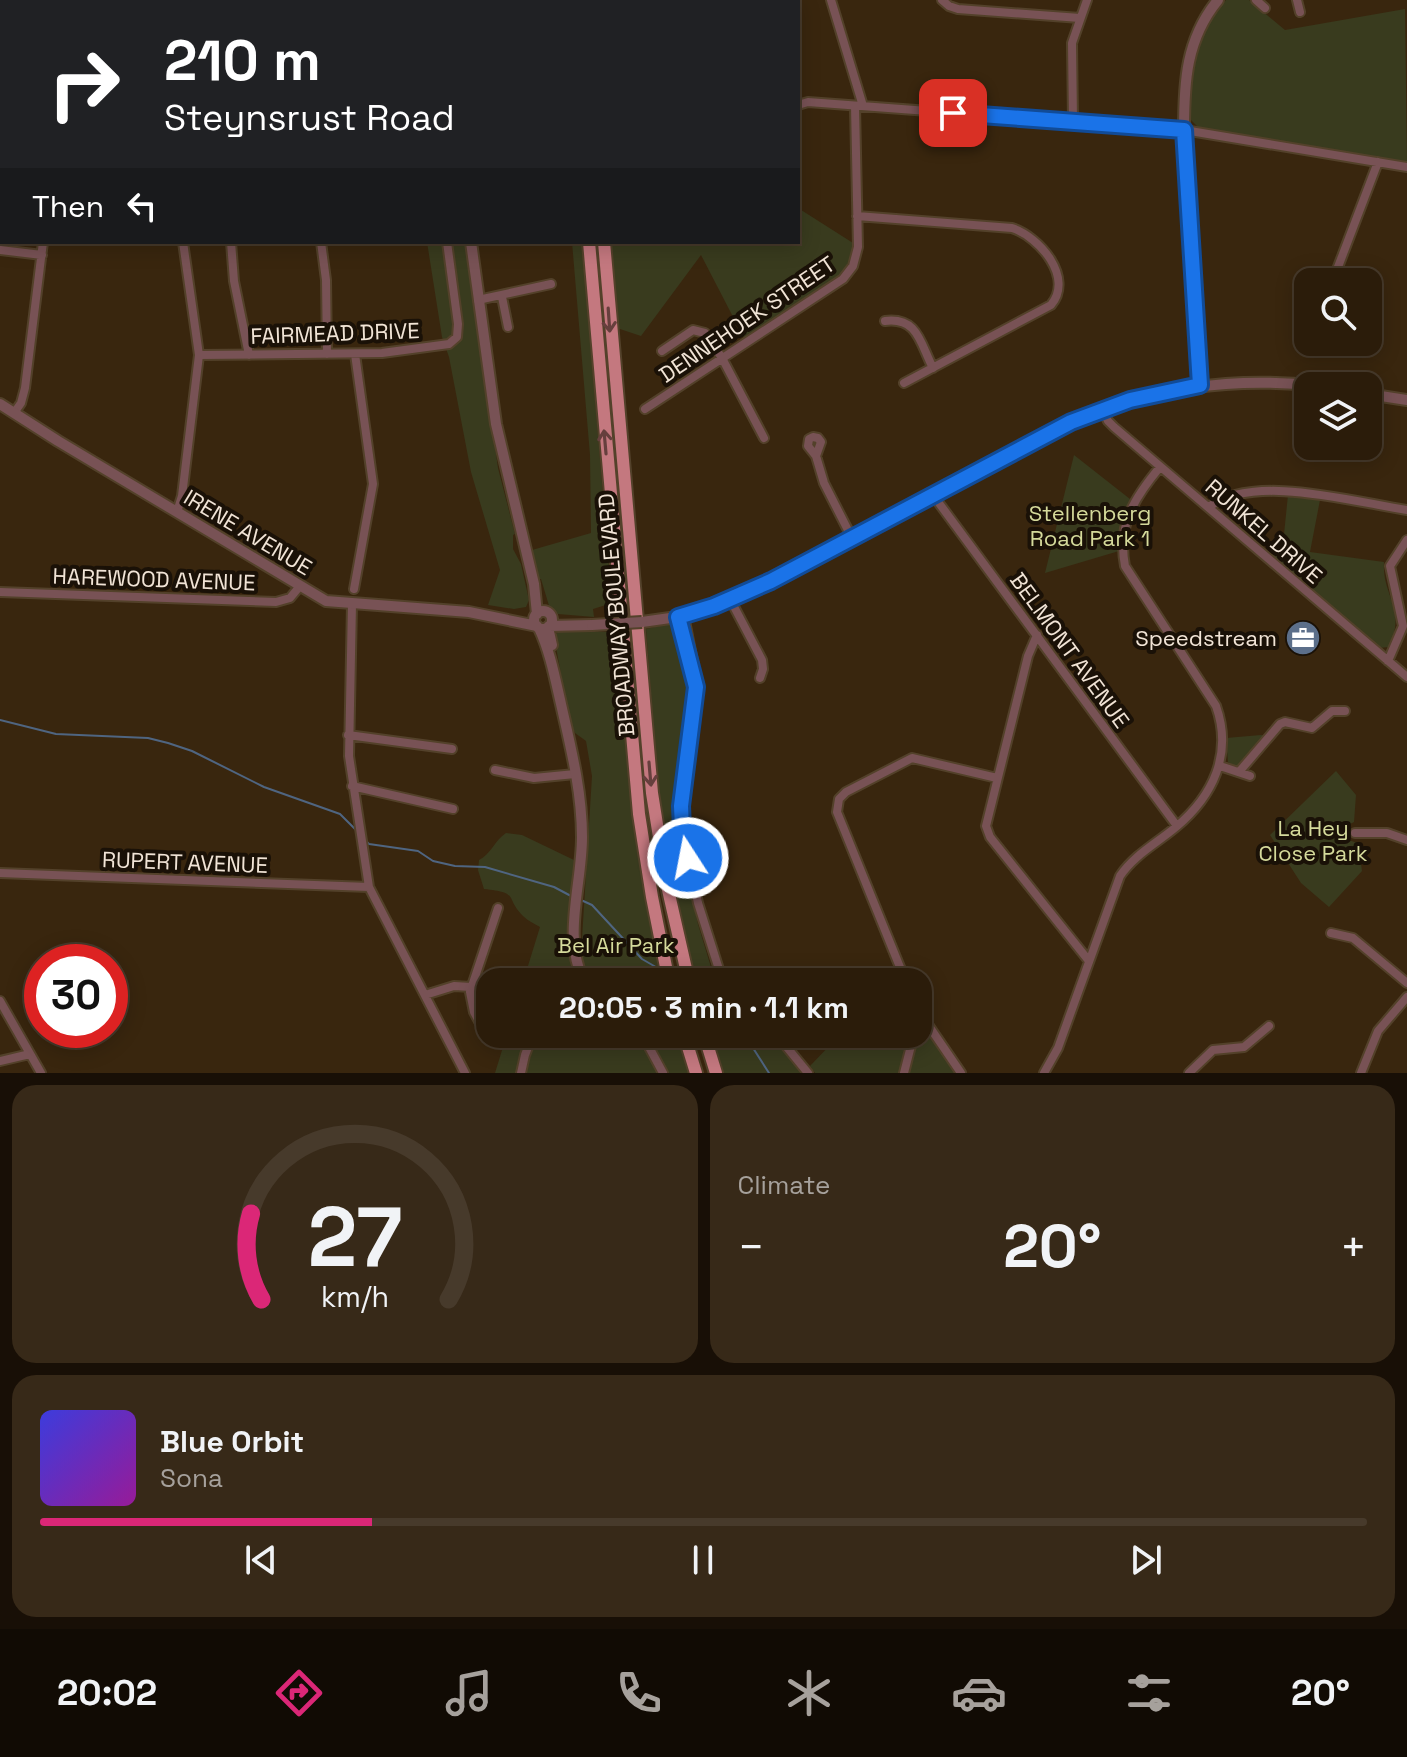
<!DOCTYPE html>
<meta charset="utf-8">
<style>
:root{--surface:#2b1c0a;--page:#372918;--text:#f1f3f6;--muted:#a6a19c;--line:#473a2b;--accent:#db2777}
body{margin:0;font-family:"Space Grotesk",sans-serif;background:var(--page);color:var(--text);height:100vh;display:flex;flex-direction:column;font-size:30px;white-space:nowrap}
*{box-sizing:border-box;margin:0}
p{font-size:26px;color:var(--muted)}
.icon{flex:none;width:44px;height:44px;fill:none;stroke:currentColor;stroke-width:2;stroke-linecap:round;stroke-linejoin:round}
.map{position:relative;height:1073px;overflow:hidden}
.drawer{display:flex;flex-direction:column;gap:12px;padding:12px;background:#180f06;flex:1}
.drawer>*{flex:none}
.top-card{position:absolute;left:0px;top:0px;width:800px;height:244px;box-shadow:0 4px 20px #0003,0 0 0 2px var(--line);background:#202124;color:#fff;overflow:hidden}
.fabs{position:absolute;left:1294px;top:268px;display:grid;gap:16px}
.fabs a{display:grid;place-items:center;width:88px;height:88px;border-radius:16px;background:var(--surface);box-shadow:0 4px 20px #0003,0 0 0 2px var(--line);font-size:40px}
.speed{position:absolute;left:24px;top:944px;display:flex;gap:16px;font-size:40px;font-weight:700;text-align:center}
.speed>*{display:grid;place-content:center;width:104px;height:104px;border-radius:50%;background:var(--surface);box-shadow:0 4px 20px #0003,0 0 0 2px var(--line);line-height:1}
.speed .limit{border:12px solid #d22;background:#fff;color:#111}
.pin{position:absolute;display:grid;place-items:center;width:68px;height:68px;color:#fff;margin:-34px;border-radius:16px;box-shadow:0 4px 12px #0006}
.me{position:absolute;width:88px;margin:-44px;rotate:349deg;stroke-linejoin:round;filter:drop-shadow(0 0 6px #0008)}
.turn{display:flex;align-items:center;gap:28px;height:168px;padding:0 32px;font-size:36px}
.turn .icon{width:104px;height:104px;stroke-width:2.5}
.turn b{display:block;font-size:56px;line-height:68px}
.then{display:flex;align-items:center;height:76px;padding:0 32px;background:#0003;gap:16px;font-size:30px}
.big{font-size:60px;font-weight:700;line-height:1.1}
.drawer .widget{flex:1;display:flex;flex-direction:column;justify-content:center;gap:12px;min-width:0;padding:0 28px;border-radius:24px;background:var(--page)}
.drawer .dial{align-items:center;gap:0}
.dial svg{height:208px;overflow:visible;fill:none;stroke:var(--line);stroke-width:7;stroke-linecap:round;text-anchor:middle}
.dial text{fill:var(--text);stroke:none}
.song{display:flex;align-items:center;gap:24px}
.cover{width:96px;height:96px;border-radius:12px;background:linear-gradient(135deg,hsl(240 70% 55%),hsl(300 70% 35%))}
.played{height:8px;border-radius:4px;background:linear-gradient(90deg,var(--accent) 25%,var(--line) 25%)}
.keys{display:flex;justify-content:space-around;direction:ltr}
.heat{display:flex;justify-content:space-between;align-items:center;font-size:44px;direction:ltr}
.drawer .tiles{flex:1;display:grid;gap:12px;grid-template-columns:1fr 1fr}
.widget:last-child{grid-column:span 2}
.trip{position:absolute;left:476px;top:968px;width:456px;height:80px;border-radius:24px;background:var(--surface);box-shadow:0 4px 20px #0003,0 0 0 2px var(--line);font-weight:700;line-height:80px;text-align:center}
.dock{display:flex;height:128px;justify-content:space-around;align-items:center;background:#110b04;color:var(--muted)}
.dock .icon{width:56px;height:56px}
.dock .active{color:var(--accent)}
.dock b{font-size:36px;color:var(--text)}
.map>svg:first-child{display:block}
</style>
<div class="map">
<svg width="1407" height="1073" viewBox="0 0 1407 1073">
<rect width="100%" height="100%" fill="#39260e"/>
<!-- green -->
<path fill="#393b1e" d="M1226,0H1249L1285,30L1405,9L1407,162L1199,128L1190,119C1191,73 1195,36 1226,0Z
M798,208L853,243L850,265L841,276L745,340L701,255L641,336L617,328L610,242H798Z
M427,242H467L498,468L515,534L513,535V549L521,564L529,600L526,607L514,609L488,605L500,570L471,472L449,357L442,337Z
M572,242H582L612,603L593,609L594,617L558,614L550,609L541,579H539L532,550L591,533L590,455Z
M1074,455L1130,499L1119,551L1045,573Z
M1288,495L1320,500L1310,552L1384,562C1382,597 1407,608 1389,647L1379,648L1274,558V554H1282Z
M672,623L678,628L691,686L677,795L678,833L698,924L714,977L718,982H696L667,848L658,784L646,629Z
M560,630L615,632L637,847L659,972L658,982H596L586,970L581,955L592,776L586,741L575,733L570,724L554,636Z
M1261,735L1266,736L1241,766H1233L1228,762L1226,738Z
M1336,771L1356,795L1354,822L1348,825L1345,834L1348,840L1358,843L1362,871L1329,907L1301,883L1270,835Z
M506,833L522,835L574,860L567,940L572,972L571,982H523L540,927C535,924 528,921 523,916C504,897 521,893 484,889L478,870L479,860C491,854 495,840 506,833Z
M925,1033L933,1037L958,1073H908L916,1042Z
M507,1034H527L517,1073H495Z
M538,1034H676L690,1073H525Z
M711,1034H768L802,1073H723Z
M908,1035L910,1038L900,1073H815L810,1066L833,1042Z"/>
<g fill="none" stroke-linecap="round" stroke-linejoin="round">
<!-- stream -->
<path stroke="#4f6581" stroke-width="2" d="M692,2V0
M0,720L56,734L148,738L168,743L192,751L264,787L340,814L358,832
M365,840L369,844L418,851L433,861L455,866L485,867L554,887L571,896
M581,900L592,905L642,959L661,970
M744,1034L769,1073"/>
<!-- minor casing -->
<g stroke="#53412a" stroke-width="12">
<path id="minor" d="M56,0L57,2
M150,0V2
M196,0V2
M282,0V2
M418,0L419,2
M831,0L863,106
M942,0L949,6L958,9L1080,18
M1256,0L1265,8
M1297,0L1300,12
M0,64L2,65
M798,105L808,102L1184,130L1407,167
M1073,122L1072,43L1087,0
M857,216L1012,228C1040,237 1074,278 1051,305L904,383
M231,242L234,281L249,355
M321,242L326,280L327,354
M0,250L42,255
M1338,267L1378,162
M502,297L508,327
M478,300L551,284
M885,321C918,317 920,343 933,368
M662,351L693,330L705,333L722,358L764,438
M199,355L382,353L449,344L457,337L458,324L447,242
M645,409L843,279L853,266L858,247L855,106
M1102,409L1108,421L1114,427L1407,677
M14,413L21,403L25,388L43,242
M816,456L821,442L818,438L813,437L809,439L808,446L816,456L824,483L852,538
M933,495L1177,826
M1209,507C1254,473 1354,502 1407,510
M177,512L182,496L199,355L183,242
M354,589L373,484L355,354
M0,592L276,602L290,598L300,586
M730,599L762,660L763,669L760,678
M352,604L349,756L369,887L465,1073
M684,616L694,666L696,697L680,817L698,903L723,982
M1037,635L1028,656L986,826L990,837L1089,961
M1388,661L1403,626L1390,566L1407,540
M348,735L452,749
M1220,766L1250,776
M495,770L534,778L575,774
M1239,772L1280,724L1285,722L1312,728L1332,711H1345
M352,786L453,809
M1355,833H1387L1407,840
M0,873L369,887
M1331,933L1353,938L1407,983
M906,982L837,812L839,799L846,792L912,758L997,778
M425,995L454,986L471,987
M0,1001L41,1073
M918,1010L961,1073
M642,1034L663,1073
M776,1034L808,1073
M487,1036L474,1012L470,992L498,908
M0,1061L30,1054
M521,1073L525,1055L533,1034
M904,1073L914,1034
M1044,1073L1058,1048L1120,876C1134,855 1157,843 1176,827C1213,796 1233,754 1216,706L1125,566C1117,524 1135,497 1160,467
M1189,1073L1213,1050L1244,1047L1269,1026
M1361,1073L1378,1031L1407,997"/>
</g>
<!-- tertiary casing -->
<g stroke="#53412a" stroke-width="14">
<path id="tertiary" d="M440,0L441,2
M471,242L496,424L534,584L537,614
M1200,385L1184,130C1184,82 1186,39 1218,0
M1368,394L1407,400
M0,404L58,441L326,601L469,612L537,626
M534 620a9 9 0 1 1 18 0a9 9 0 1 1-18 0Z
M642,622L684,616L744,594L1071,422C1151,389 1230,376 1317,386
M549,626L592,625
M548,627L552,645
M539,628C550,651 555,678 561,704C571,748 582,792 582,837C582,885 562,937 584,982"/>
</g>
<!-- primary casing -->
<g stroke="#53412a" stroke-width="16">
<path id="primary" d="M597,2V0
M612,2V0
M589,242L639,814L652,897L669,982
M604,242L652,793L666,881L689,982
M684,1034L696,1073
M704,1034L716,1073"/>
</g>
<!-- minor -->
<use href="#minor" stroke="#785255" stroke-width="8"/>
<!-- tertiary -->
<use href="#tertiary" stroke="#785255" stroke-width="10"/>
<!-- primary -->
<use href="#primary" stroke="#c4787f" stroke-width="12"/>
<!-- tertiary-bridge casing -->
<g stroke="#53412a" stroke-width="14" stroke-linecap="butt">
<path id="tertiary-bridge" d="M592,625L642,622"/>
</g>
<!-- tertiary-bridge -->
<use href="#tertiary-bridge" stroke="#785255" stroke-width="10"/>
</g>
<!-- one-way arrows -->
<defs><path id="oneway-shaft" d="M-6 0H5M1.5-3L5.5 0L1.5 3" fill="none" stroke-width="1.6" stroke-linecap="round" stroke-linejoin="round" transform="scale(2)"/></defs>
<g stroke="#663f3d">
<use href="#oneway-shaft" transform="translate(609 320) rotate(86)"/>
<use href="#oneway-shaft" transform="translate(605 442) rotate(-95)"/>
<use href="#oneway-shaft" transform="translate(650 774) rotate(85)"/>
</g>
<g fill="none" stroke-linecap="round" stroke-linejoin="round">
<!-- route casing -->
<g stroke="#114b97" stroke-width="20">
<path id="route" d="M688,858L682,828L681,806L696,687L678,617L714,606L771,581L1071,422L1130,400L1200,385L1184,130L953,113"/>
</g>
<!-- route -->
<use href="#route" stroke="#1a73e8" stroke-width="14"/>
</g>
<!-- icons -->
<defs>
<g id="office-disc" transform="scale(1.8)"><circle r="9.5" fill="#5c6f8a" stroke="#1a1107"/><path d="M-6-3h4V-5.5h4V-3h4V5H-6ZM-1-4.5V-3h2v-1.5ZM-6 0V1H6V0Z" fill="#fff"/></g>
</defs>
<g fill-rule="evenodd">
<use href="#office-disc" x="1303" y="638"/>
</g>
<g text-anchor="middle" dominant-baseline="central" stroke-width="8" stroke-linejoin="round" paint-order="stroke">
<!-- street labels -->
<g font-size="22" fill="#f1e4d6" stroke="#1a1107">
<text transform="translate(747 319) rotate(-34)">DENNEHOEK STREET</text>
<text transform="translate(335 333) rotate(-2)">FAIRMEAD DRIVE</text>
<text transform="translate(1264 531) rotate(41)">RUNKEL DRIVE</text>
<text transform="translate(248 532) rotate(31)">IRENE AVENUE</text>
<text transform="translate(154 579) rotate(2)">HAREWOOD AVENUE</text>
<text transform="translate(616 615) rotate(-95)">BROADWAY BOULEVARD</text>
<text transform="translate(1070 650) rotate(54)">BELMONT AVENUE</text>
<text transform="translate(185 862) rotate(2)">RUPERT AVENUE</text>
</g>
<!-- park labels -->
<g font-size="22" fill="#d5da9b" stroke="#1a1107">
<text x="1090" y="513">Stellenberg<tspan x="1090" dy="25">Road Park 1</tspan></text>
<text x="1313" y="828">La Hey<tspan x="1313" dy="25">Close Park</tspan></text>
<text x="616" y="945">Bel Air Park</text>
</g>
<!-- poi labels -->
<g font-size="22" fill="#f1e4d6" stroke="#1a1107" text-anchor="end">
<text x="1277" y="638">Speedstream</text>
</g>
</g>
</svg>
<div class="fabs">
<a><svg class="icon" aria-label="search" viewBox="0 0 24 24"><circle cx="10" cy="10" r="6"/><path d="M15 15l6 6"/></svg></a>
<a><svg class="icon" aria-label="layers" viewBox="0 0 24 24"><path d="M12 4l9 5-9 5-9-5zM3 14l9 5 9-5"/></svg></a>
</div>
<div class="speed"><div class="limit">30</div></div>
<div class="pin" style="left:953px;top:113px;background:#d93025"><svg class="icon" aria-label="arrive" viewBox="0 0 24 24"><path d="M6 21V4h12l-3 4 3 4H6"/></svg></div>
<svg class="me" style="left:688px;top:858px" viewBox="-20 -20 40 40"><circle r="17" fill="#1a73e8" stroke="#fff" stroke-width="3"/><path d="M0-11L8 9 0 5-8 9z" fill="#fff"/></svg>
<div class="trip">20:05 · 3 min · 1.1 km</div>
<div class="top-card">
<div class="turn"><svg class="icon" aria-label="right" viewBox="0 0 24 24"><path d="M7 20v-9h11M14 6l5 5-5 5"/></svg><div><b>210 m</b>Steynsrust Road</div></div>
<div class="then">Then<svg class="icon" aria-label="left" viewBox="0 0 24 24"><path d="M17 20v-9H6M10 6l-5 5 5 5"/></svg></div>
</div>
</div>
<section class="drawer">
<div class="tiles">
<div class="widget dial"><svg viewBox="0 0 100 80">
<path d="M14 69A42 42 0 1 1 86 69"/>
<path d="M14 69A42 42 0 0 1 10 36" stroke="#db2777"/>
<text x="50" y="56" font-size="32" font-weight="700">27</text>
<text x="50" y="72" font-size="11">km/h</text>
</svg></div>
<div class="widget"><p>Climate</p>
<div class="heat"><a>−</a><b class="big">20°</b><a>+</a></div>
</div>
<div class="widget">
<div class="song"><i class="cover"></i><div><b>Blue Orbit</b><p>Sona</p></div></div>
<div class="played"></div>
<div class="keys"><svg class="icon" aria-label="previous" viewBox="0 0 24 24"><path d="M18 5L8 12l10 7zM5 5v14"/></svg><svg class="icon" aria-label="pause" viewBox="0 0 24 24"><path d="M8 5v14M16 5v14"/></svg><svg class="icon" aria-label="next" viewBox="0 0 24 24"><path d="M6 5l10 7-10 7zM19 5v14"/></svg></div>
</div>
</div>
</section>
<nav class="dock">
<b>20:02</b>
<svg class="icon active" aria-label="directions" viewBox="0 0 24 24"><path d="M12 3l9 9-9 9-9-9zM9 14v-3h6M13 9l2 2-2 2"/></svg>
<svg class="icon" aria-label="music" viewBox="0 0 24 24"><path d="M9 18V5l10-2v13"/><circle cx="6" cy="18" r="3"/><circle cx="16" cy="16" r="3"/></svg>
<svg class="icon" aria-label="phone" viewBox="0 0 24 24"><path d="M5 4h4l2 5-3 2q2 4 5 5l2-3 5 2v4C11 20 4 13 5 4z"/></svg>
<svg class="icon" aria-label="climate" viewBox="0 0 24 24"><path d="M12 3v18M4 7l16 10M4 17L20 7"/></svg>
<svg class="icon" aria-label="car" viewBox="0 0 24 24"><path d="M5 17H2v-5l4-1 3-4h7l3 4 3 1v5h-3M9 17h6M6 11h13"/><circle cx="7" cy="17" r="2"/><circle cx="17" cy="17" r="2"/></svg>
<svg class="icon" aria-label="filters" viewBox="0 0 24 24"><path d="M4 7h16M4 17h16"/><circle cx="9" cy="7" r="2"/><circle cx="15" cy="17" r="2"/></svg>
<b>20°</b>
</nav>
